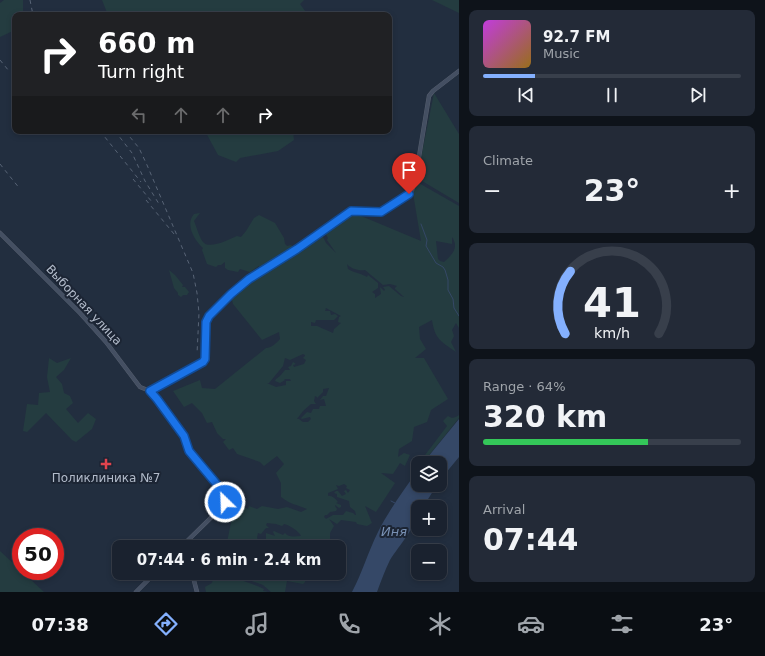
<!DOCTYPE html>
<meta charset="utf-8">
<style>
:root{--surface:#1a222f;--page:#232a37;--text:#f1f3f6;--muted:#9fa4aa;--line:#383f4b;--accent:#84b0fe}
body{margin:0;font-family:"DejaVu Sans",sans-serif;background:var(--page);color:var(--text);height:100vh;display:flex;flex-direction:column;font-size:15px;white-space:nowrap}
*{box-sizing:border-box;margin:0}
p{font-size:13px;color:var(--muted)}
.icon{flex:none;width:22px;height:22px;fill:none;stroke:currentColor;stroke-width:2;stroke-linecap:round;stroke-linejoin:round}
.map{position:relative;flex:1;overflow:hidden}
.drawer{display:flex;flex-direction:column;gap:10px;padding:10px;background:#0e131a;width:306px}
.drawer>*{flex:none}
.guide{position:absolute;left:12px;top:12px;width:380px;height:122px;border-radius:8px;box-shadow:0 2px 6px #0003,0 0 0 1px var(--line);background:#202124;color:#fff;overflow:hidden}
.fabs{position:absolute;left:411px;top:456px;display:grid;gap:8px}
.fabs a{display:grid;place-items:center;width:36px;height:36px;border-radius:8px;background:var(--surface);box-shadow:0 2px 6px #0003,0 0 0 1px var(--line);font-size:20px}
.speed{position:absolute;left:12px;top:528px;display:flex;gap:8px;font-size:20px;font-weight:700;text-align:center}
.speed>*{display:grid;place-content:center;width:52px;height:52px;border-radius:50%;background:var(--surface);box-shadow:0 2px 6px #0003,0 0 0 1px var(--line);line-height:1}
.speed .limit{border:6px solid #d22;background:#fff;color:#111}
.pin{position:absolute;display:grid;place-items:center;width:34px;height:34px;color:#fff;margin:-41px -17px;border-radius:50% 50% 50% 0;rotate:-45deg;box-shadow:0 0 4px #0007}
.pin .icon{rotate:45deg}
.me{position:absolute;width:44px;margin:-22px;rotate:336deg;stroke-linejoin:round;filter:drop-shadow(0 0 3px #0008)}
.turn{display:flex;align-items:center;gap:14px;height:84px;padding:0 20px;font-size:18px}
.turn .icon{width:52px;height:52px;stroke-width:2.5}
.turn b{display:block;font-size:28px;line-height:34px}
.lanes{display:flex;align-items:center;height:38px;padding:0 20px;background:#0003;justify-content:center;gap:20px;direction:ltr}
.lanes .off{opacity:.35}
.big{font-size:30px;font-weight:700;line-height:1.1}
.drawer .tile{flex:1;display:flex;flex-direction:column;justify-content:center;gap:6px;min-width:0;padding:0 14px;border-radius:8px;background:var(--page)}
.drawer .dial{align-items:center;gap:0}
.dial svg{height:104px;overflow:visible;fill:none;stroke:var(--line);stroke-width:7;stroke-linecap:round;text-anchor:middle}
.dial text{fill:var(--text);stroke:none}
.song{display:flex;align-items:center;gap:12px}
.cover{width:48px;height:48px;border-radius:6px;background:linear-gradient(135deg,hsl(290 70% 55%),hsl(40 70% 35%))}
.played{height:4px;border-radius:2px;background:linear-gradient(90deg,var(--accent) 20%,var(--line) 20%)}
.keys{display:flex;justify-content:space-around;direction:ltr}
.heat{display:flex;justify-content:space-between;align-items:center;font-size:22px;direction:ltr}
.charge{height:6px;border-radius:3px;background:linear-gradient(90deg,#34c759 64%,var(--line) 0)}
.trip{position:absolute;left:112px;top:540px;width:234px;height:40px;border-radius:8px;background:var(--surface);box-shadow:0 2px 6px #0003,0 0 0 1px var(--line);font-weight:700;line-height:40px;text-align:center}
.tab-bar{display:flex;height:64px;justify-content:space-around;align-items:center;background:#0a0e13;color:var(--muted)}
.tab-bar .icon{width:28px;height:28px}
.tab-bar .on{color:var(--accent)}
.tab-bar b{font-size:18px;color:var(--text)}
main{display:flex;flex:1;min-height:0}
.map>svg:first-child{display:block}
</style>
<main>
<div class="map">
<svg width="459" height="592" viewBox="0 0 459 592">
<rect width="100%" height="100%" fill="#222e3f"/>
<!-- green -->
<path fill="#243c40" fill-rule="evenodd" d="M4,0H23V15H15V30L0,37V3Z
M102,0H304L300,4L308,15H108Z
M432,0H459V13Z
M434,93L459,134V203L417,178Z
M205,131H293L294,140L278,151L240,158L236,162L218,155Z
M417,182L459,206V328L456,323L452,330L454,336L451,342L456,352C440,341 435,339 432,320L419,327L420,339L426,349L415,358H424L448,399L431,410L427,422L414,427L412,441L399,449L398,457L404,453L410,455L405,466L400,463L393,474L381,473L395,483L376,512L365,506L372,523L367,526L357,524L356,522L341,520L337,524L329,519L334,526L330,533V541L324,542V547H318L307,543L310,547H282L283,545L281,543L266,539V533L275,536L273,532L274,531L283,535L285,533C289,538 295,536 301,536C299,531 289,525 284,524L282,526L276,524L267,523L266,525L269,528H266L261,534L258,533L257,538L260,543L273,547H226L235,503L248,509L249,506L257,509L262,506L278,509L287,507L301,512L307,509C296,504 291,505 281,497V483L276,473L284,464L277,456L264,466L260,462L237,454L233,448L229,450L223,442L226,439H223L217,433L212,422L207,423L202,413L192,403L184,407L173,391L200,380L202,388L215,389L266,348C271,348 277,343 280,339L279,332L262,340L233,304L231,296L288,255L321,236L323,237L326,243L336,253L327,240L328,238L324,231L348,214L354,213L421,241L413,193ZM452,237C459,247 453,254 444,262L440,261L438,259L436,241L452,244ZM347,264C351,269 359,271 365,270L383,285L390,284L397,286L395,288V289L404,297L401,296L389,286L383,287L385,290L384,291L380,287L381,294L375,298V294L372,292L378,288V283L368,275L367,277C361,273 354,273 348,269ZM326,308L341,316L339,317L338,322L341,323L334,329L333,333L317,326H311V322L315,323L316,320H334L338,316L335,314L331,315L330,311H325ZM303,354L305,355V356L303,358L306,360L304,364L294,367L293,365L296,364L293,362L291,366L288,367L290,370H285L280,376L276,379L275,381L280,383L285,380L284,379H290L291,381H286V385L276,387L267,383H269L283,366L285,358L290,360ZM329,388L326,396H323L320,400L324,399L326,406H320L319,409H313L311,413L307,412L301,418L302,419L310,417L311,419L308,422H303L299,419H297L303,411L311,404H316L314,401L315,396L317,397V398L323,392V389ZM344,484L347,486L346,488L350,490L348,493L346,490L344,491L346,494L342,496L338,491H336L334,493L337,494V497L349,501L350,507L355,511L356,515H355L353,513L346,511L343,515H333L326,519L324,517L325,515H327L330,512L336,511L337,509L335,506V505L339,508L341,507V505L336,503L338,502C336,499 331,495 328,496V493L338,489L336,485L339,486Z
M200,213L194,221C197,228 199,237 203,242C209,250 230,239 237,236L241,237L246,231L254,218L259,215L275,223L284,238L285,244L287,246L291,245L293,247L260,268L259,266L250,272L240,269L238,272L228,270L225,268V262L221,265H218L216,267L207,264L202,250L203,248C194,240 185,224 194,214Z
M169,270L175,275L183,285L182,287H185L189,292L187,295H183L181,297L178,295V293L174,288Z
M49,358L57,363L71,358L64,370L56,377L62,384L64,393L70,396L73,403L66,409L78,423L88,413L96,419L92,429L76,442L72,440L46,413L27,432L23,431L27,404L38,405L39,393L50,392L47,377Z
M459,415V418L426,459L423,463H419L447,426L443,421L448,416C452,419 455,418 459,415Z
M0,551L44,592H0Z
M220,573H307L305,582L303,584L287,581L285,592H271L263,585L235,575L229,576C241,580 253,584 264,589L263,591L268,592H206L205,587L212,583L213,579L221,577H219Z"/>
<!-- water -->
<path fill="#354867" d="M459,419V457L440,480V463H423Z
M418,470V485H437L423,507H418C418,526 400,544 390,560C385,570 381,581 377,592H352C362,573 368,552 378,532C389,510 404,490 418,470Z"/>
<g fill="none" stroke-linecap="round" stroke-linejoin="round">
<!-- stream -->
<path stroke="#354867" stroke-width="1" d="M421,224L427,240L426,246L436,263L443,267L445,270L448,280V290L453,299L454,308L459,316
M391,501L395,503"/>
<!-- secondary casing -->
<g stroke="#555e6d" stroke-width="4.5">
<path id="secondary" d="M0,233L80,313L106,342L140,387L150,391L154,394L184,436L189,451L222,491L225,499L224,505L181,547
M150,391L203,362L205,359L206,322L209,316L231,294L249,279L297,249L351,211L381,212L409,194L412,190L415,181L429,96L433,91L459,71
M192,573L197,592
M136,592L155,573"/>
</g>
<!-- secondary -->
<use href="#secondary" stroke="#444f62" stroke-width="3.5"/>
<!-- rail -->
<path stroke="#586476" stroke-width="1" stroke-dasharray="4 4" stroke-linecap="butt" d="M30,0L33,15
M0,60L9,71
M100,131L141,182
M115,131L132,153L145,181L159,204
M125,131L139,148L147,165L193,273L197,293L199,313L197,354
M0,164L20,189
M133,179L152,202
M146,200L174,234"/>
</g>
<g fill="none" stroke-linecap="round" stroke-linejoin="round">
<!-- route casing -->
<g stroke="#114b97" stroke-width="10">
<path id="route" d="M225,502L224,495L220,488L189,451L184,436L157,399L150,391L203,362L205,359L206,322L209,316L231,294L249,279L297,249L351,211L381,212L409,194"/>
</g>
<!-- route -->
<use href="#route" stroke="#1a73e8" stroke-width="7"/>
</g>
<!-- markers -->
<path fill="#e0444e" stroke="#1c2534" stroke-width="1.5" d="M104 458h4v4h4v4h-4v4h-4v-4h-4v-4h4z"/>
<g text-anchor="middle" dominant-baseline="central" stroke-width="4" stroke-linejoin="round" paint-order="stroke">
<!-- street labels -->
<g font-size="12" fill="#b2bbca" stroke="#1c2534">
<text transform="translate(84 305) rotate(47)">Выборная улица</text>
</g>
<!-- poi labels -->
<g font-size="12" fill="#b2bbca" stroke="#1c2534">
<text x="106" y="478">Поликлиника №7</text>
</g>
<!-- water labels -->
<g font-size="13" font-style="italic" fill="#7890b3" stroke="#1c2534">
<text x="394" y="531">Иня</text>
</g>
</g>
</svg>
<div class="fabs">
<a><svg class="icon" aria-label="layers" viewBox="0 0 24 24"><path d="M12 4l9 5-9 5-9-5zM3 14l9 5 9-5"/></svg></a>
<a>+</a>
<a>−</a>
</div>
<div class="speed"><div class="limit">50</div></div>
<div class="pin" style="left:409px;top:194px;background:#d93025"><svg class="icon" aria-label="arrive" viewBox="0 0 24 24"><path d="M6 21V4h12l-3 4 3 4H6"/></svg></div>
<svg class="me" style="left:225px;top:502px" viewBox="-20 -20 40 40"><circle r="17" fill="#1a73e8" stroke="#fff" stroke-width="3"/><path d="M0-11L8 9 0 5-8 9z" fill="#fff"/></svg>
<div class="trip">07:44 · 6 min · 2.4 km</div>
<div class="guide">
<div class="turn"><svg class="icon" aria-label="right" viewBox="0 0 24 24"><path d="M7 20v-9h11M14 6l5 5-5 5"/></svg><div><b>660 m</b>Turn right</div></div>
<div class="lanes"><svg class="icon off" aria-label="left" viewBox="0 0 24 24"><path d="M17 20v-9H6M10 6l-5 5 5 5"/></svg><svg class="icon off" aria-label="ahead" viewBox="0 0 24 24"><path d="M12 20V5M6 11l6-6 6 6"/></svg><svg class="icon off" aria-label="ahead" viewBox="0 0 24 24"><path d="M12 20V5M6 11l6-6 6 6"/></svg><svg class="icon" aria-label="right" viewBox="0 0 24 24"><path d="M7 20v-9h11M14 6l5 5-5 5"/></svg></div>
</div>
</div>
<section class="drawer">
<div class="tile">
<div class="song"><i class="cover"></i><div><b>92.7 FM</b><p>Music</p></div></div>
<div class="played"></div>
<div class="keys"><svg class="icon" aria-label="previous" viewBox="0 0 24 24"><path d="M18 5L8 12l10 7zM5 5v14"/></svg><svg class="icon" aria-label="pause" viewBox="0 0 24 24"><path d="M8 5v14M16 5v14"/></svg><svg class="icon" aria-label="next" viewBox="0 0 24 24"><path d="M6 5l10 7-10 7zM19 5v14"/></svg></div>
</div>
<div class="tile"><p>Climate</p>
<div class="heat"><a>−</a><b class="big">23°</b><a>+</a></div>
</div>
<div class="tile dial"><svg viewBox="0 0 100 80">
<path d="M14 69A42 42 0 1 1 86 69"/>
<path d="M14 69A42 42 0 0 1 18 21" stroke="#84b0fe"/>
<text x="50" y="56" font-size="32" font-weight="700">41</text>
<text x="50" y="72" font-size="11">km/h</text>
</svg></div>
<div class="tile"><p>Range · 64%</p><b class="big">320 km</b><div class="charge"></div></div>
<div class="tile"><p>Arrival</p><b class="big">07:44</b></div>
</section>
</main>
<nav class="tab-bar">
<b>07:38</b>
<svg class="icon on" aria-label="directions" viewBox="0 0 24 24"><path d="M12 3l9 9-9 9-9-9zM9 14v-3h6M13 9l2 2-2 2"/></svg>
<svg class="icon" aria-label="music" viewBox="0 0 24 24"><path d="M9 18V5l10-2v13"/><circle cx="6" cy="18" r="3"/><circle cx="16" cy="16" r="3"/></svg>
<svg class="icon" aria-label="phone" viewBox="0 0 24 24"><path d="M5 4h4l2 5-3 2q2 4 5 5l2-3 5 2v4C11 20 4 13 5 4z"/></svg>
<svg class="icon" aria-label="climate" viewBox="0 0 24 24"><path d="M12 3v18M4 7l16 10M4 17L20 7"/></svg>
<svg class="icon" aria-label="car" viewBox="0 0 24 24"><path d="M5 17H2v-5l4-1 3-4h7l3 4 3 1v5h-3M9 17h6M6 11h13"/><circle cx="7" cy="17" r="2"/><circle cx="17" cy="17" r="2"/></svg>
<svg class="icon" aria-label="filters" viewBox="0 0 24 24"><path d="M4 7h16M4 17h16"/><circle cx="9" cy="7" r="2"/><circle cx="15" cy="17" r="2"/></svg>
<b>23°</b>
</nav>
